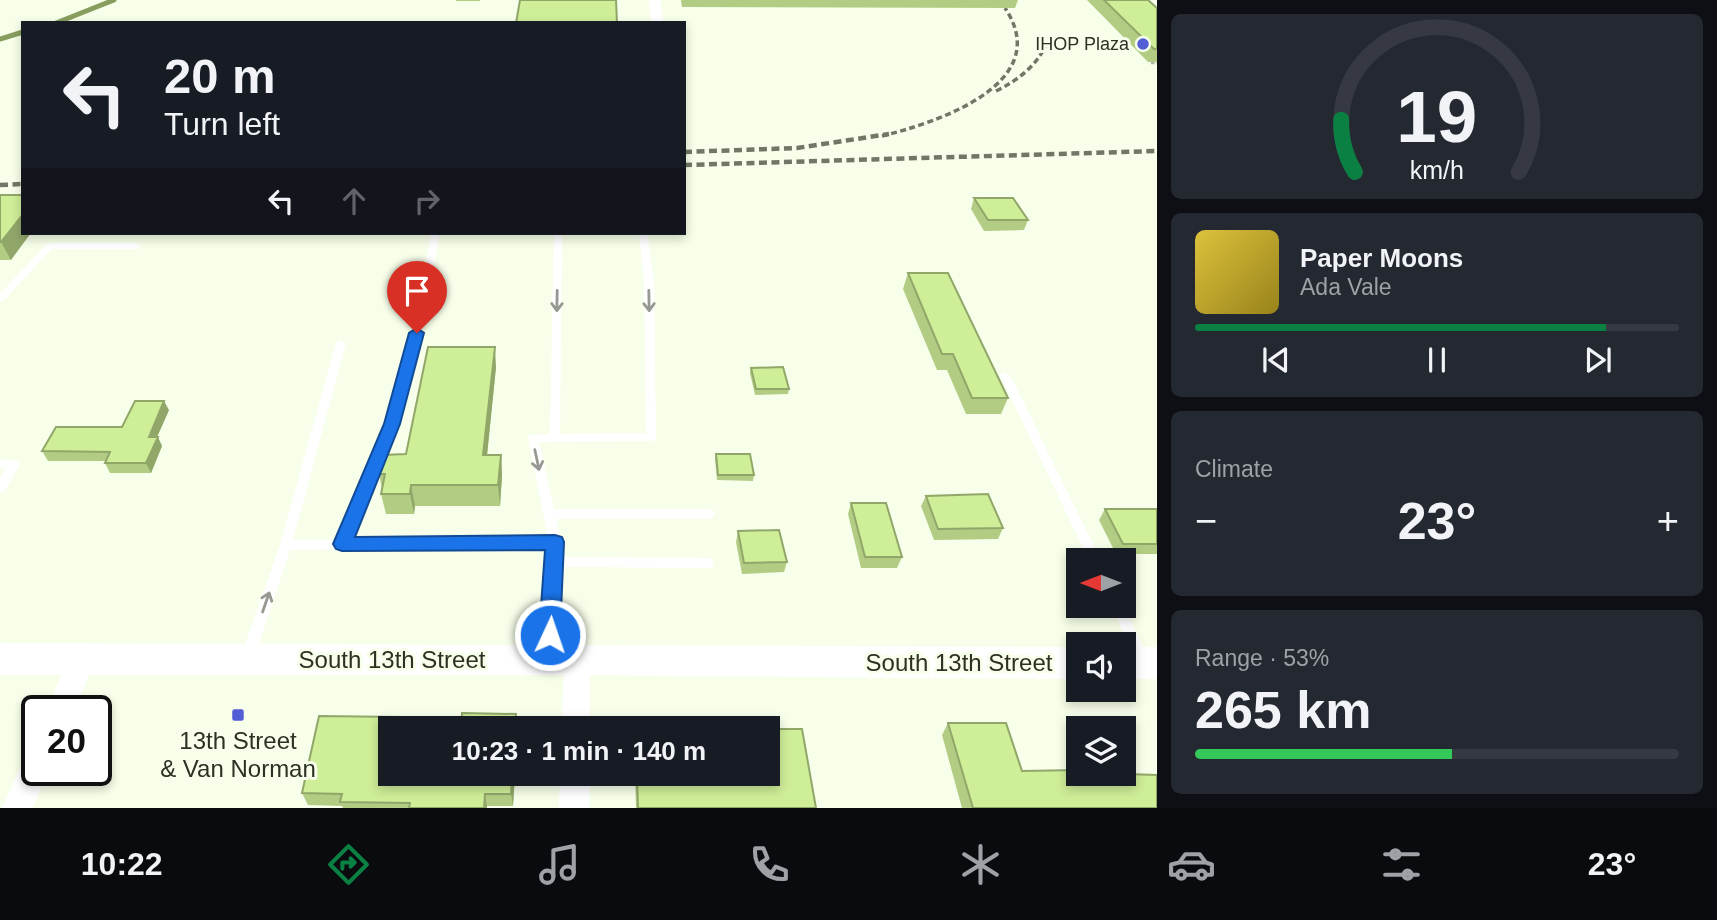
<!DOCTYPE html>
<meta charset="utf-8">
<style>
:root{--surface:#171b24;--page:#242831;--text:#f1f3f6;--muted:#9ea1a6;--line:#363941;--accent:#0b8043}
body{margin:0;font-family:Helvetica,sans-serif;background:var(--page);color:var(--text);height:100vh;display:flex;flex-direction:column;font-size:26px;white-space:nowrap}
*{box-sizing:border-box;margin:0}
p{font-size:23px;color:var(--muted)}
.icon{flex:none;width:38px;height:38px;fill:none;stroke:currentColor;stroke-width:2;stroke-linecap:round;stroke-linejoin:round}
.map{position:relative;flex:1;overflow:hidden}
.panel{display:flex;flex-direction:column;gap:14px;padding:14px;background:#0d0f14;width:560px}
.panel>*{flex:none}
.guide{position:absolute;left:21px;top:21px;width:665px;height:214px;border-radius:0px;box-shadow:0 4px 10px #0003;background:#171b24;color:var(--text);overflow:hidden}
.needle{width:46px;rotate:270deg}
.controls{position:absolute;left:1066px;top:548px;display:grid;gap:14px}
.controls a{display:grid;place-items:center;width:70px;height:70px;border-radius:0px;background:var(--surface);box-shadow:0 4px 10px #0003;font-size:35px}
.speed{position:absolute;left:21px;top:695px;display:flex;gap:14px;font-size:35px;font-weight:700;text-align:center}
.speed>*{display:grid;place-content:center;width:91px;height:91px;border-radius:50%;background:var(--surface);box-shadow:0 4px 10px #0003;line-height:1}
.speed .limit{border:4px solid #111;border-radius:10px;background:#fff;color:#111}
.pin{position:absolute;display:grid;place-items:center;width:60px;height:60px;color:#fff;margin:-72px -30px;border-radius:50% 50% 50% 0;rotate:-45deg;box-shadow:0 0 7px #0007}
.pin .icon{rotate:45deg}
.me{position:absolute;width:77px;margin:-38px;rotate:3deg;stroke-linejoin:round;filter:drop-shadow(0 0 5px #0008)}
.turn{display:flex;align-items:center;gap:24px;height:147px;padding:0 28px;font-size:32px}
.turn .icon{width:91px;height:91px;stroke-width:2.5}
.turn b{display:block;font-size:49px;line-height:60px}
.lanes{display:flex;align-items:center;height:66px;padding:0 28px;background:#0003;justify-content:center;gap:35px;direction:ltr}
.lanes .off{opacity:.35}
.big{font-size:52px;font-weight:700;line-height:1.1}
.panel .widget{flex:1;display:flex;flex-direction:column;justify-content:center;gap:10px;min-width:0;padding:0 24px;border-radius:10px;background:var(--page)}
.panel .dial{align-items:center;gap:0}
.dial svg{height:182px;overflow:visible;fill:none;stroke:var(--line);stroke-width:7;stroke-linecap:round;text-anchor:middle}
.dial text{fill:var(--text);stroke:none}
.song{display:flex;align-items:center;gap:21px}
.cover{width:84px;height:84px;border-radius:10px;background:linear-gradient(135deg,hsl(50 70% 55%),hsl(50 70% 35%))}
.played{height:7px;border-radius:4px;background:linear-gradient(90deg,var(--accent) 85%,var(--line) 85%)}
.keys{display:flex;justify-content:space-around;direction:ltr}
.heat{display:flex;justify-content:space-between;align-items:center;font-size:38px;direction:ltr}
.charge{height:10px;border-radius:5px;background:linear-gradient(90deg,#34c759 53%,var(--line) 0)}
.trip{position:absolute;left:378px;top:716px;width:402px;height:70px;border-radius:0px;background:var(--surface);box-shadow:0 4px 10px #0003;font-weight:700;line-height:70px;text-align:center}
.tab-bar{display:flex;height:112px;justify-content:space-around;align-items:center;background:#090b0e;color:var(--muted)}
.tab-bar .icon{width:49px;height:49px}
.tab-bar .active{color:var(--accent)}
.tab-bar b{font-size:32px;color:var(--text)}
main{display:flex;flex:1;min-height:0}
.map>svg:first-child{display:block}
</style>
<main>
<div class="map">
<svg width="1157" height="808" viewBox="0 0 1157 808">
<rect width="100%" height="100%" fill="#f7ffea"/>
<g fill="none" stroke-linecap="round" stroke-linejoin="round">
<!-- stream -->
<path stroke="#879e5f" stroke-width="5" d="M56,23L114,0
M0,39L23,32"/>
<!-- path -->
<path stroke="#b0b6a4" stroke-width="2.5" stroke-dasharray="3.5 2" stroke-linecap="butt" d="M1151,63H1157"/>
<!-- service -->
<path fill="#fff" fill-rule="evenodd" d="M432,233H440L422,332L408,387L391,440L350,539L548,537L528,438L529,435L550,434L554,233H562L560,434L646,433L644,281L639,233H647L654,281L656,437L655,440L651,441L539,442L554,509H709L713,511L715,514L713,517L709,519H556L561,542L560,557L708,558L712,559L714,563L712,567L708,568L560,567L555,659L553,663L548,665L543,663L541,659L549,547L290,550L255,656L253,660L248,662L243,660L241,656L280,545L336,343L341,340L346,343L293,540H338C364,481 390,421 406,359C416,317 422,275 432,233Z
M50,243H137L141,246L137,249H52L3,301L0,302V294L47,244Z
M1005,372L1010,375L1101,560H1089L1000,375Z
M0,459L18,461L20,464L4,492L0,493V479L6,468L0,467Z
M1111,606H1123L1149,658L1147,662L1142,664L1137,662Z"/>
<!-- minor -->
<path fill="#fff" fill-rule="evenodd" d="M648,0H660L664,23H652Z
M83,647L93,650L96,659L74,710H46L73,650Z
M577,647L587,650L590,659V728H562L564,659L567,650Z
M37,749V770H49L32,808H2L27,753Z
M560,774H590L589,808H559Z"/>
<!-- tertiary -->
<path fill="#fff" fill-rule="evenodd" d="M0,643L1078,647V679L577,675H0Z
M1124,647H1157V679H1124Z"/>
<!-- rail-far1 -->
<path stroke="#717767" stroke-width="3.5" stroke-dasharray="6 3.5" stroke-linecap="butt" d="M996,91C1020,79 1038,65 1049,39
M882,136C935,123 1056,84 1005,8"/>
<!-- rail -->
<path stroke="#717767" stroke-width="4.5" stroke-dasharray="8 4.5" stroke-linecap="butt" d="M684,152L797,148L889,134
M684,165L1157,151
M0,185L23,184"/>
</g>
<!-- wall -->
<path fill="#b2cd83" d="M456,0H480V1H456Z
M681,0H1018L1015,8L682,7Z
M1087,0H1148L1157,8V62H1148Z
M0,195L11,260H0Z
M974,198L1028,220L1024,230L984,231L971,209Z
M908,273L1008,398L1001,414H966L947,370H937L903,289Z
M496,367L487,455H501L502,475L500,506H415L414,514H386L381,494L382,489L379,474L406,454Z
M751,368L789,389L788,394L755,395L750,373Z
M169,410L157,437L162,446L151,473H110L105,463L106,461H48L42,451L122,427Z
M716,454L754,475L753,481L717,480L715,459Z
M926,496L1003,528L998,539L934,540L921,506Z
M851,503L902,557L897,568H861L848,514Z
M1105,509H1157V554H1116L1099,520Z
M738,531L787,562L784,572L742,574L736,542Z
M401,717L404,728H390V774H515L513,806H487V808H343L342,806L308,805L302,793Z
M948,723L1022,771L1127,774L1157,808H962L942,735Z
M635,774H768L816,808H636Z"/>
<!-- shaded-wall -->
<path fill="#91a76a" d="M23,214V233H31L11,260L1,242Z
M495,347L496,367L485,475L483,455Z
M164,401L169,410L153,446L149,437Z
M158,437L162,446L151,473L146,463Z
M501,455L502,475L500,506L498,485Z
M411,485L415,506L414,514L410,494Z
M401,717L404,728H399Z
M512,774H515L513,806L511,794Z
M485,794L487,806V808H484Z"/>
<!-- building -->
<path fill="#cfee98" stroke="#91a76a" stroke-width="2" d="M520,0H616L617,23H516Z
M1104,0H1148L1157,8V49H1154Z
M0,195H23V214L1,242H0Z
M974,198H1013L1028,220H988Z
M908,273H948L1008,398H972L953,354H942Z
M428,347H495L483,455H501L498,485H411L410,494H381L385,474H379L383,455L406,454Z
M783,367L789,389H756L751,368Z
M135,401H164L149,437H158L146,463H105L110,452L42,451L56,427H122Z
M716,454H750L754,475H718Z
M988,494L1003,528L938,529L926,496Z
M851,503H886L902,557H865Z
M1105,509H1157V544H1123Z
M779,530L787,562L744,563L738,531Z
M462,713L516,714L515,728H461Z
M319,716L401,717L399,728H390V774H512L511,794H485L484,808H409L410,803L340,802L342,794L302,793Z
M636,719L712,720L713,728H727H636Z
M948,723H1006L1022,771L1078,770V774H1124V770H1125L1127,774L1157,775V808H973Z
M768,729H802L816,808H638L637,774H768Z"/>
<!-- one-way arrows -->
<defs><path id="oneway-shaft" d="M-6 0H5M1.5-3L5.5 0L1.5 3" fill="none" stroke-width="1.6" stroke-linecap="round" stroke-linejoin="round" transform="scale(1.75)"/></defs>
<g stroke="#969892">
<use href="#oneway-shaft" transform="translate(557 301) rotate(91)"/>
<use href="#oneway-shaft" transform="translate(649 301) rotate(89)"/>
<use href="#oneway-shaft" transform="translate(537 460) rotate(78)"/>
<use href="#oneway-shaft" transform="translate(266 602) rotate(-71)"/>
</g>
<!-- route -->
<path fill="#1a73e8" stroke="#114b97" stroke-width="2" d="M417,328L424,333L400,424L355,537L555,535L562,537L564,542L560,635L557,642L550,644L542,642L539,635L545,550L342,551L336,549L333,544L384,424L409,333Z"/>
<!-- markers -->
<g fill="#535dd4" stroke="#f7ffea" stroke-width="2.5">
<circle cx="1143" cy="44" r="7"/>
<rect x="231" y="708" width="14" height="14" rx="3.5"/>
</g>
<g text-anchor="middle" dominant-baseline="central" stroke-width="6" stroke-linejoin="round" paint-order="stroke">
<!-- far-poi labels -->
<g font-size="18" fill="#2c3124" stroke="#f7ffea" text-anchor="end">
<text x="1129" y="44">IHOP Plaza</text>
</g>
<!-- near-street labels -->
<g font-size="24" fill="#2c3124" stroke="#f7ffea">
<text x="392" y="659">South 13th Street</text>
<text x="959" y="662">South 13th Street</text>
</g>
<!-- near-poi labels -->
<g font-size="24" fill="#2c3124" stroke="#f7ffea">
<text x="238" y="740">13th Street<tspan x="238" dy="28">&amp; Van Norman</tspan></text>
</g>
</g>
</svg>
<div class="controls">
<a><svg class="needle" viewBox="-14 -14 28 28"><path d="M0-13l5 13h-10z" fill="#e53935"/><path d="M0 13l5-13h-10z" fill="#9ea1a6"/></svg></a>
<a><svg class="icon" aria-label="sound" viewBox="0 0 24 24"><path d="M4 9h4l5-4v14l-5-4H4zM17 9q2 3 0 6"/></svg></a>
<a><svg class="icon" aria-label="layers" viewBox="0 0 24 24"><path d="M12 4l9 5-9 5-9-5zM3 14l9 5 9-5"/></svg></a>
</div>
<div class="speed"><div class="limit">20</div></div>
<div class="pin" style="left:417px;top:333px;background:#d93025"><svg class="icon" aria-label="arrive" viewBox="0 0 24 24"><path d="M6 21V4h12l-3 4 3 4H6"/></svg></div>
<svg class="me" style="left:550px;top:635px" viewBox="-20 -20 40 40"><circle r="17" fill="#1a73e8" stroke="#fff" stroke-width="3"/><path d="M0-11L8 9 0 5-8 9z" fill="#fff"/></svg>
<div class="trip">10:23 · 1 min · 140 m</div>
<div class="guide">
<div class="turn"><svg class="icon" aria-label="left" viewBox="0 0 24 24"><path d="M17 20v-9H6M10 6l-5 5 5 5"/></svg><div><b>20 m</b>Turn left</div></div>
<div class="lanes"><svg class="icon" aria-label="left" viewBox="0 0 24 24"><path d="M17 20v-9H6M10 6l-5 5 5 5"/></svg><svg class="icon off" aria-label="ahead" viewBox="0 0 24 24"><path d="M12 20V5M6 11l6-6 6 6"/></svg><svg class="icon off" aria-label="right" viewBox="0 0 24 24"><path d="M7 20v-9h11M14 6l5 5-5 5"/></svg></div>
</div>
</div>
<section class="panel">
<div class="widget dial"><svg viewBox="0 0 100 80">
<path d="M14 69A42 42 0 1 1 86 69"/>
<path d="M14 69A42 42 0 0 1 8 46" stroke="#0b8043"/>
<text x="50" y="56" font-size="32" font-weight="700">19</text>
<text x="50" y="72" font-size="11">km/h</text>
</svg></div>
<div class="widget">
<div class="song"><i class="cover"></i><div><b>Paper Moons</b><p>Ada Vale</p></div></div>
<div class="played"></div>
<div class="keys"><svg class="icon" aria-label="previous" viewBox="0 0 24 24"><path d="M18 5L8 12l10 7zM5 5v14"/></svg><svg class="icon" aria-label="pause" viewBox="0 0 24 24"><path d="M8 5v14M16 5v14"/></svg><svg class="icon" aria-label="next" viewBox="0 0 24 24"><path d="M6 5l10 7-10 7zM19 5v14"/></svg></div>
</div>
<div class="widget"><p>Climate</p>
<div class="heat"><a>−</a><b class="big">23°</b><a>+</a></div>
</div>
<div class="widget"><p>Range · 53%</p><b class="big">265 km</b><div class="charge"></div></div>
</section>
</main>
<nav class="tab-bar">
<b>10:22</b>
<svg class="icon active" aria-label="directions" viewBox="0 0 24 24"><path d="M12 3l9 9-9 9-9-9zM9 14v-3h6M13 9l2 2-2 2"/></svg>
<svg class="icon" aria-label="music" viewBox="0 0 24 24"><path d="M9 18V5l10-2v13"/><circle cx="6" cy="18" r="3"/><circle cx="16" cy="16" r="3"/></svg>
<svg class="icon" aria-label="phone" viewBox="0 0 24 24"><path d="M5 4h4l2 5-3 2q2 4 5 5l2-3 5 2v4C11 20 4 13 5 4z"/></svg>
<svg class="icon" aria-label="climate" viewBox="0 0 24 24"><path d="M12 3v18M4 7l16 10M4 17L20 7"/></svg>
<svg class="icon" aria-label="car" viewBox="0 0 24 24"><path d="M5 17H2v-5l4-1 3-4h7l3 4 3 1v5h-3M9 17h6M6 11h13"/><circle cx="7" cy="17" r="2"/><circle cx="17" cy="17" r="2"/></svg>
<svg class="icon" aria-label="filters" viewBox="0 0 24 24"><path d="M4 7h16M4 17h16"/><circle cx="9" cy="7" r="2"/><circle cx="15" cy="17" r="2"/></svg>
<b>23°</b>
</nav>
